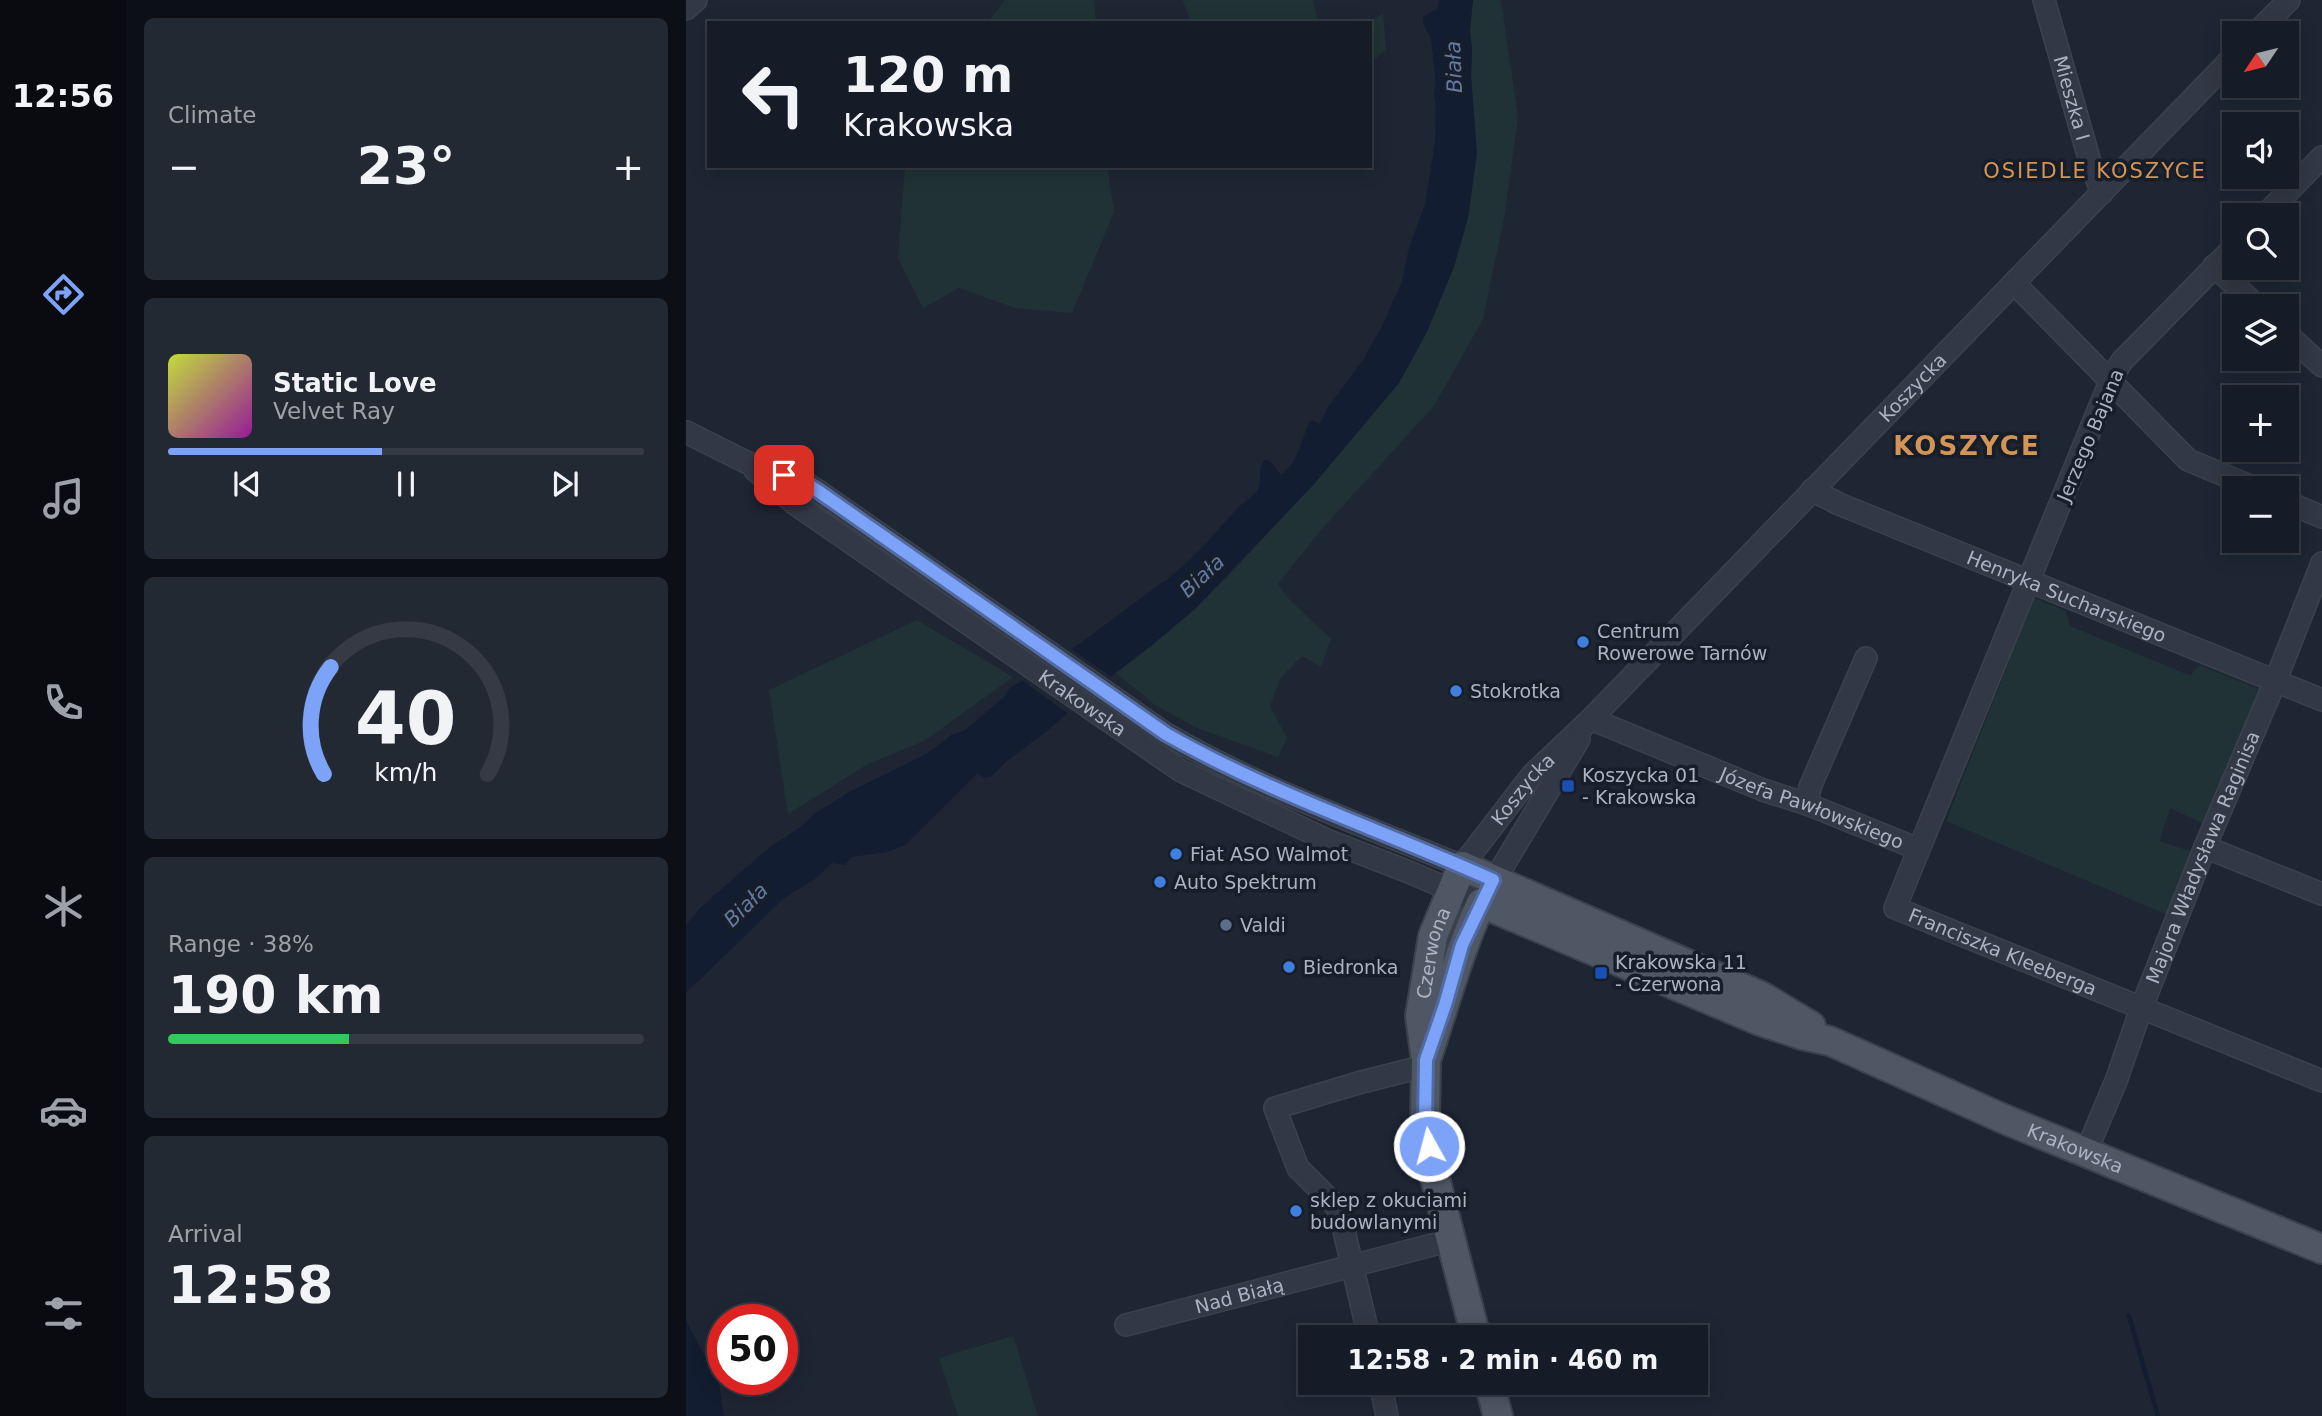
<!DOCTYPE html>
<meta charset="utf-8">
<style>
:root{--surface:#161c27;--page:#232933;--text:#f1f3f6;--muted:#9ea1a7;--line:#353a44;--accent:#7ca3f7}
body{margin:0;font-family:"DejaVu Sans",sans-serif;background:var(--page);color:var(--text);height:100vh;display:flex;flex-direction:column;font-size:26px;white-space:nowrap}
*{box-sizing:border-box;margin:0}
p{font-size:23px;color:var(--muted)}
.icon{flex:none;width:38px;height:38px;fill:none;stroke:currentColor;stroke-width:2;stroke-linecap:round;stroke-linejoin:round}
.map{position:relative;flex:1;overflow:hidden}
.side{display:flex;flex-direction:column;gap:18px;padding:18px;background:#0c0f15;width:560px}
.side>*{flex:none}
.top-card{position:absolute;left:21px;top:21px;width:665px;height:147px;border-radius:0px;box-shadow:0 4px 18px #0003,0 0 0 2px var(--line);background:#161c27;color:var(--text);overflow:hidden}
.needle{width:46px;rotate:235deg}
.buttons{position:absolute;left:1536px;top:21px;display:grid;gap:14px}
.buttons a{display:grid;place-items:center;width:77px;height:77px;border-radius:0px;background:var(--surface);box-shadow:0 4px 18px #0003,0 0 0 2px var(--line);font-size:35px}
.speed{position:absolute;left:21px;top:1304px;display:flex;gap:14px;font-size:35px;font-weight:700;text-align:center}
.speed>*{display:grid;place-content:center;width:91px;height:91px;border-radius:50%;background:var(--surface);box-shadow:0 4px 18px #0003,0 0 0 2px var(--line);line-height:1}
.speed .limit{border:10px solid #d22;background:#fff;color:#111}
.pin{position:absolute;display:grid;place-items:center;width:60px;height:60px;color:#fff;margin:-30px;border-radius:14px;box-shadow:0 4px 10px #0006}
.me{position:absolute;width:77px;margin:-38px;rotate:353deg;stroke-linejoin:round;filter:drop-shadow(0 0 5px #0008)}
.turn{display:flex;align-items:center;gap:24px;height:147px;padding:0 21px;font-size:32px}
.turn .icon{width:91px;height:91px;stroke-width:2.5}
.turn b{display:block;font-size:49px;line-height:60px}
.big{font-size:52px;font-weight:700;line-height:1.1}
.side .tile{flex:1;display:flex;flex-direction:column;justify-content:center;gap:10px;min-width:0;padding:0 24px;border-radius:10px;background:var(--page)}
.side .dial{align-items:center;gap:0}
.dial svg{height:182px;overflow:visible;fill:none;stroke:var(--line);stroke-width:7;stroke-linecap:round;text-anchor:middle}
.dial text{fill:var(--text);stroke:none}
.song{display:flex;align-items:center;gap:21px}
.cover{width:84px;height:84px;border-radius:10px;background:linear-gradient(135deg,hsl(70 70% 55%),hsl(300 70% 35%))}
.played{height:7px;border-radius:4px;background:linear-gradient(90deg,var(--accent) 45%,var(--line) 45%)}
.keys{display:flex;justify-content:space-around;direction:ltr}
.heat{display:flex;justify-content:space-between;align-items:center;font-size:38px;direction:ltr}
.charge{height:10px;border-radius:5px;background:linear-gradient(90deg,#34c759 38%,var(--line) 0)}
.trip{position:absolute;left:612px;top:1325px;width:410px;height:70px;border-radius:0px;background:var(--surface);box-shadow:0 4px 18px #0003,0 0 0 2px var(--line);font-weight:700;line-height:70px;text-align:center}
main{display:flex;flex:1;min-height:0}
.tabs{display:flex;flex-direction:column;width:126px;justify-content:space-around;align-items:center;background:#090b10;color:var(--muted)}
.tabs .icon{width:49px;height:49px}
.tabs .on{color:var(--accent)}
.tabs b{font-size:32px;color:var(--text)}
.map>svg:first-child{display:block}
</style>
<main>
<nav class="tabs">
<b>12:56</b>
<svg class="icon on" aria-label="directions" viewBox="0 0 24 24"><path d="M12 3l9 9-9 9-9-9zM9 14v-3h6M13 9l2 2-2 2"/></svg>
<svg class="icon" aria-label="music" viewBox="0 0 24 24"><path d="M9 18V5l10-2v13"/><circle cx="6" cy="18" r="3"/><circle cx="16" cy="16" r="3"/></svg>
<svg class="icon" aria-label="phone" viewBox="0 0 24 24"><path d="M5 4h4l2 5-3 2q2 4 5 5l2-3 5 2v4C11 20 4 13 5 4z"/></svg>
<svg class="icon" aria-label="climate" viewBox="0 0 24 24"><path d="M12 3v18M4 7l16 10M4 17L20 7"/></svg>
<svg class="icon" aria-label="car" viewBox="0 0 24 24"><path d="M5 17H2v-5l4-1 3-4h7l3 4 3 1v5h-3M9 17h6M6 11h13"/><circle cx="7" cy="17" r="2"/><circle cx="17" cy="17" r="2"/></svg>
<svg class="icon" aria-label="filters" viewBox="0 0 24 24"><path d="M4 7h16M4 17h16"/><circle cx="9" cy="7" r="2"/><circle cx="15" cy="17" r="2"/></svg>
</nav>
<section class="side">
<div class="tile"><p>Climate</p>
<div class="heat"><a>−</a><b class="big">23°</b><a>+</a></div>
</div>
<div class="tile">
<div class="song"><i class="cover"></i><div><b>Static Love</b><p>Velvet Ray</p></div></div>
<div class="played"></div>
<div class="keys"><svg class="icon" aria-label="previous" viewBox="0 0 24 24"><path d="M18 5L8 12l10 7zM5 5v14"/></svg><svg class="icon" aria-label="pause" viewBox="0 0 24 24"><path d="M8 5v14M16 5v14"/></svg><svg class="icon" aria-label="next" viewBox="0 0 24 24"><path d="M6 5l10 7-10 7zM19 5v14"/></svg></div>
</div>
<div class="tile dial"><svg viewBox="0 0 100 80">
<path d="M14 69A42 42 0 1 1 86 69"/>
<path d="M14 69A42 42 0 0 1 17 22" stroke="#7ca3f7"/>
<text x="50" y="56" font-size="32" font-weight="700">40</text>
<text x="50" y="72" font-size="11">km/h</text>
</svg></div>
<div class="tile"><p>Range · 38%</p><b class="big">190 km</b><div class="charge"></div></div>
<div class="tile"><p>Arrival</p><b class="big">12:58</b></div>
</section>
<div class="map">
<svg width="1636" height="1416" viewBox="0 0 1636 1416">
<rect width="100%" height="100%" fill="#1e2634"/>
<!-- green -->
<path fill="#203235" d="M319,0H408L410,23H301Z
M496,0H627L632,23H506Z
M787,0H815L832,117L819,213L797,319L748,406L634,531L592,584L603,599L645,639L635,667L616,656L595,677L584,706L601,738L592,757L511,728L469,705L429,672L465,646L509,609L543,575L628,484L713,382L791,154L785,76L786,49L784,30Z
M697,13L700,50L684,63V23H682Z
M219,166H421L428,212L386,313L329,308L273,288L237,308L212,258Z
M1348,598L1380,611L1384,626L1500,674L1505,675L1513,665L1573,689L1518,824L1484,808L1473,841L1507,852L1482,915L1260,821Z
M231,620L327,677L238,741L182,764L102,814L83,690Z
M327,1336L352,1416H272L253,1358Z"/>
<!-- water -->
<path fill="#131d31" d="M753,0H787L784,30L786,49L785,76L791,154L782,218L768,267L741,332L713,383L628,484L509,609L465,646L414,685L360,732L322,760L305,777L298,778L292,773L219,845L201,852L165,857L159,865L146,863L129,879L97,899L0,993V925L14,908L85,846L112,829L131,812L165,791L242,753L265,735L279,730L318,697L324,688L389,647L489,573C512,555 530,531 550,510C556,503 565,498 571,491C577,483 571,470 578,460H583L595,475C612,464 615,440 623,423L626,420L634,424L642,407L677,360L697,324L716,281L723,248L739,204L749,142L750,107L748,94L750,83L745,39L738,25L737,17L752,8Z
M0,1320L33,1384L38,1416H0Z"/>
<!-- pier -->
<path fill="#1e2634" d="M382,647L427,678L384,715L333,678Z"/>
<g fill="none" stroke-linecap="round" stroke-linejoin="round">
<!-- stream -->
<path stroke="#131d31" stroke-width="4.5" d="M1443,1316L1472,1416"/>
<!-- minor casing -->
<g stroke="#3b424e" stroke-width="24">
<g id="minor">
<path id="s1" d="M1358,0L1404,162L1416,193"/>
<path d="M0,9L10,0"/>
<path d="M1570,33L1603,0"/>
<path d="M1579,215L1636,157"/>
<path id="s2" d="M1549,246L1436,361L1425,379L1209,908L1636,1081"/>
<path d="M1528,266L1571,306"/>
<path d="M1328,283L1502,460L1569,488"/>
<path d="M1601,334L1636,366"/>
<path id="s3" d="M0,432L60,462L118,482L132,491L480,734C573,788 676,825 776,866L846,775L905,719L1549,55"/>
<path id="s4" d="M69,470L109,504L495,771L643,841L723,872L795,903L893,739"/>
<path id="s5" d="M1126,490L1153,504L1636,700"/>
<path d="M1601,502L1636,517"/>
<path id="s6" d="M905,719L1077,790L1121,804L1232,849"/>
<path d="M1121,804L1124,787L1180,658"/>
<path d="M1519,847L1636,894"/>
<path id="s7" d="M1400,1152L1430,1081L1455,1009L1519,847L1589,682L1636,563"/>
<path id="s8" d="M440,1325L765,1240"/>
<path d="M683,1337L655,1218L650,1206L612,1168L589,1108L672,1083L739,1066"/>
<path d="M694,1382L701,1416"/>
</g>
</g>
<!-- major casing -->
<g stroke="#3b424e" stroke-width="32">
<g id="major">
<path id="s9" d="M740,1060C758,1007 772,954 795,903L1074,1021L1116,1035L1144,1041L1318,1119L1636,1249"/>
<path id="s10" d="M790,1337L747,1170L739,1122L740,1060L734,1016L747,936L776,866L1075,996L1125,1026"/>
<path d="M803,1382L812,1416"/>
</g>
</g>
<!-- minor -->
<use href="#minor" stroke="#323845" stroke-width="21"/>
<!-- major -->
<use href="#major" stroke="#4f5765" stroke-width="28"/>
</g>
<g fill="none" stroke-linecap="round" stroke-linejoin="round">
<!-- route casing -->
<g stroke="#516aa1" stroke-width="18">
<path id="route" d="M98,475L118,482L132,491L480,734C583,793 698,831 807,880L776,945L759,1005L740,1060L739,1122L743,1146"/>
</g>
<!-- route -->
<use href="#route" stroke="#7ca3f7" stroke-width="12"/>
</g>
<!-- markers -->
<g fill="#3f7fe0" stroke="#171e29" stroke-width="2.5">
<circle cx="897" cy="642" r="7"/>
<circle cx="770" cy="691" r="7"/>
<circle cx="490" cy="854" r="7"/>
<circle cx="474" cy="882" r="7"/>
<circle cx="603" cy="967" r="7"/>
<circle cx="610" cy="1211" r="7"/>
</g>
<g fill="#1a4fb4" stroke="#171e29" stroke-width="2.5">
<rect x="875" y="779" width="14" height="14" rx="3.5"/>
<rect x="908" y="966" width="14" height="14" rx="3.5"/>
</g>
<circle fill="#5c6f8a" stroke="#171e29" stroke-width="2.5" cx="540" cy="925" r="7"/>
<g text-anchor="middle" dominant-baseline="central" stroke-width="7" stroke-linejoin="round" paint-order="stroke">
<!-- street labels -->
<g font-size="19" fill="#abb3c3" stroke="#171e29">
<text stroke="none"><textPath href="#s1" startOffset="102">Mieszka I</textPath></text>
<text stroke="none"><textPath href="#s3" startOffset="1552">Koszycka</textPath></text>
<text transform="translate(1404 435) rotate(-67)">Jerzego Bajana</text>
<text stroke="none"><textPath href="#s5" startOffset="276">Henryka Sucharskiego</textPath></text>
<text stroke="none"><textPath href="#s4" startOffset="402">Krakowska</textPath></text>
<text stroke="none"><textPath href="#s3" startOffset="992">Koszycka</textPath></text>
<text stroke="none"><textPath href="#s6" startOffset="238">Józefa Pawłowskiego</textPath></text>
<text stroke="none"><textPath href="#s7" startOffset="317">Majora Władysława Raginisa</textPath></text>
<text stroke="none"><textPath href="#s2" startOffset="870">Franciszka Kleeberga</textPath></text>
<text stroke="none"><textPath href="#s10" startOffset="392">Czerwona</textPath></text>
<text stroke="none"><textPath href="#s9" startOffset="810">Krakowska</textPath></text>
<text stroke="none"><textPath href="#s8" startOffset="117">Nad Białą</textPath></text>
</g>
<!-- poi labels -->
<g font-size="19" fill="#abb3c3" stroke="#171e29" text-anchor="start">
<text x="911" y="631">Centrum<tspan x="911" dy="22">Rowerowe Tarnów</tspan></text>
<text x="784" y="691">Stokrotka</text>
<text x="896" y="775">Koszycka 01<tspan x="896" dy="22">- Krakowska</tspan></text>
<text x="504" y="854">Fiat ASO Walmot</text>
<text x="488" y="882">Auto Spektrum</text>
<text x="554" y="925">Valdi</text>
<text x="929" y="962">Krakowska 11<tspan x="929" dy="22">- Czerwona</tspan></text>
<text x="617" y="967">Biedronka</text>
<text x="624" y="1200">sklep z okuciami<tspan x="624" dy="22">budowlanymi</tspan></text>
</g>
<!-- water labels -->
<g font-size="21" font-style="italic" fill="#637aa2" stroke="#171e29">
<text transform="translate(768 67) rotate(-92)">Biała</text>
<text transform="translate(516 576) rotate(-43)">Biała</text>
<text transform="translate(60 905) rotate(-45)">Biała</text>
</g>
<!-- neighbourhood labels -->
<g font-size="21" letter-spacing="2" fill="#d29557" stroke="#171e29">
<text x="1409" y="171">OSIEDLE KOSZYCE</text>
</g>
<!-- district labels -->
<g font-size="26" font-weight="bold" letter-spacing="2" fill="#d29557" stroke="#171e29">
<text x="1281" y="446">KOSZYCE</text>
</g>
</g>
</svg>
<div class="buttons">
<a><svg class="needle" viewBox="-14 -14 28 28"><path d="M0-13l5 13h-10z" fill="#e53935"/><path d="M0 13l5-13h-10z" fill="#9ea1a7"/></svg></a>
<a><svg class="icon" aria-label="sound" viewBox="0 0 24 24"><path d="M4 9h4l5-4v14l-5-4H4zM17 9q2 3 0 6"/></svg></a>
<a><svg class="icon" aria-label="search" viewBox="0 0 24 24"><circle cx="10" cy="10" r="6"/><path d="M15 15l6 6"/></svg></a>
<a><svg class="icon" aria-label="layers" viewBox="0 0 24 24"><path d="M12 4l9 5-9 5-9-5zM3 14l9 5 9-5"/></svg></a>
<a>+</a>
<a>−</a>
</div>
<div class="speed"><div class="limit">50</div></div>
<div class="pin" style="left:98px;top:475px;background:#d93025"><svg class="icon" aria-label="arrive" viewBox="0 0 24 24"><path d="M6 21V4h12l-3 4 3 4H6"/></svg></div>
<svg class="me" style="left:743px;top:1146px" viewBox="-20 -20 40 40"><circle r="17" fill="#7ca3f7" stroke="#fff" stroke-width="3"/><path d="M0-11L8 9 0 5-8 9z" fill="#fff"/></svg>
<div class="trip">12:58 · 2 min · 460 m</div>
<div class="top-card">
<div class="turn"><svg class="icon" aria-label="left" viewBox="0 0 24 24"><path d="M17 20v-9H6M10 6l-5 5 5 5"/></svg><div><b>120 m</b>Krakowska</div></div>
</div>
</div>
</main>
